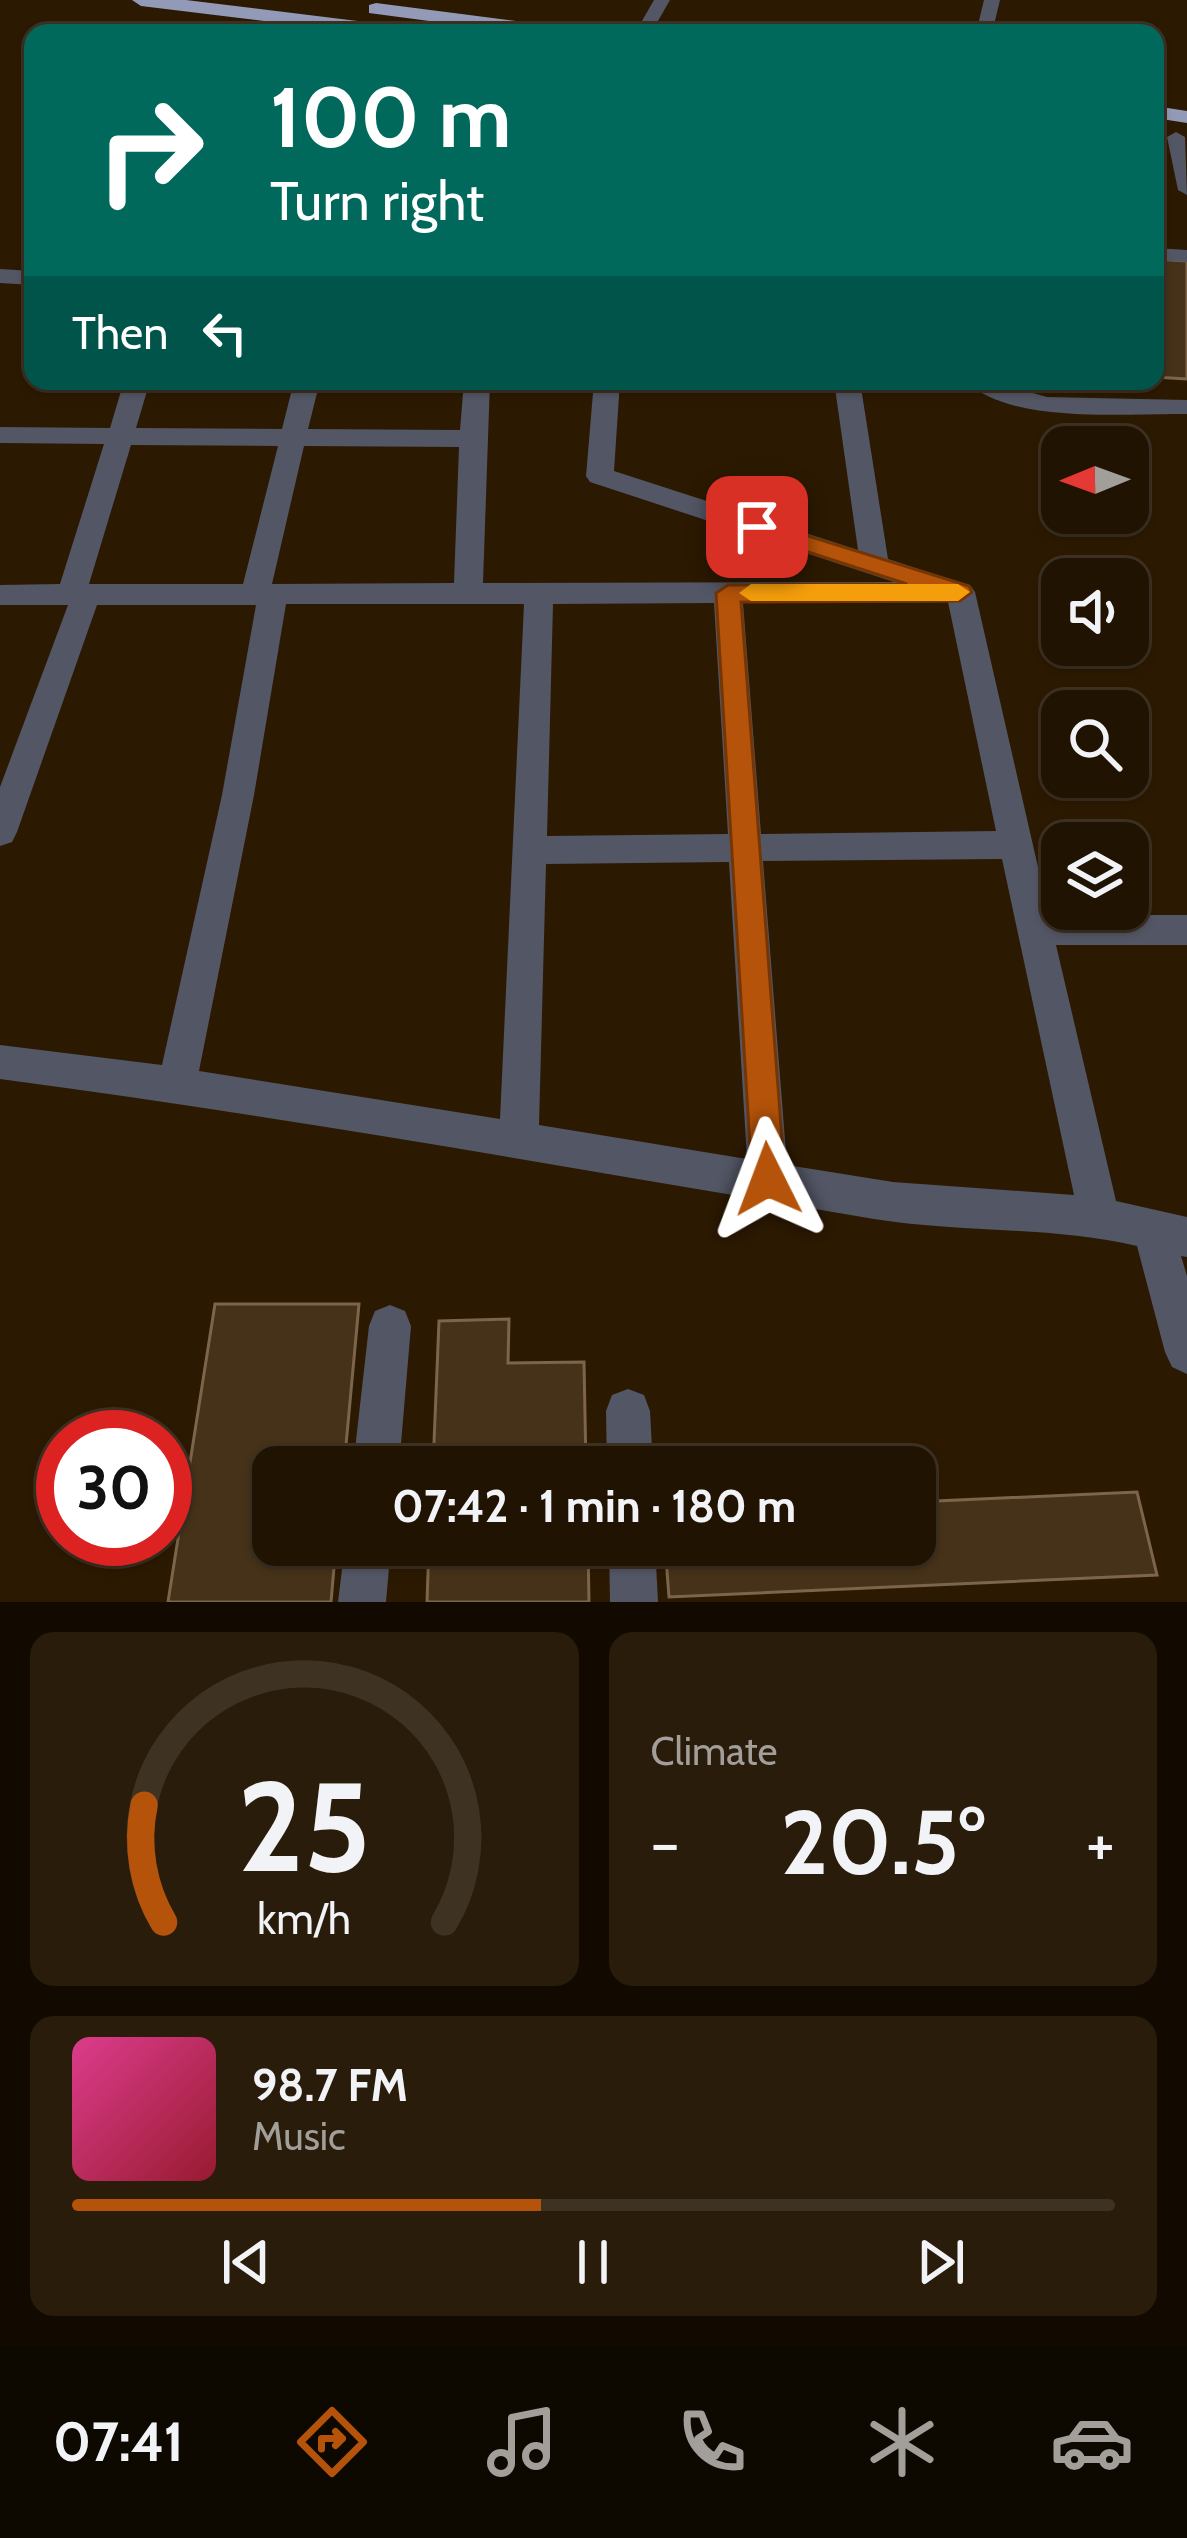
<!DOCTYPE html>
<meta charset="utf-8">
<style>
:root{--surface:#211301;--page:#291c0b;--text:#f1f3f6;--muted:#a29e99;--line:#3e3223;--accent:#b45309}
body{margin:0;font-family:Cabin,sans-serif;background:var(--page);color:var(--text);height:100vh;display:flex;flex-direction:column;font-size:45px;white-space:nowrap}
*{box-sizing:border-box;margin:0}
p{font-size:39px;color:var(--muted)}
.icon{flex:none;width:66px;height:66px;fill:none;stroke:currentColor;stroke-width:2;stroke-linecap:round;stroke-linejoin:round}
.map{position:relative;height:1602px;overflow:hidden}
.details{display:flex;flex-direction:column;gap:30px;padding:30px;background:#120a01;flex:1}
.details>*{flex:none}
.top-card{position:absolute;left:24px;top:24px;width:1140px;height:366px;border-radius:24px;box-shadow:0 3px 9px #0004,0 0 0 3px var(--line);background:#00695c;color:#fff;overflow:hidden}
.needle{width:78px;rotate:269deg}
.fabs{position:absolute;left:1041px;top:426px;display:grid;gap:24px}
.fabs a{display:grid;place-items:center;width:108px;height:108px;border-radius:24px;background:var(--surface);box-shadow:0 3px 9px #0004,0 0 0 3px var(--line);font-size:60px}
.speed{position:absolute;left:36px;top:1410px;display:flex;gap:24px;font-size:60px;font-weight:700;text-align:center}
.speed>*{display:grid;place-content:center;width:156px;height:156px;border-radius:50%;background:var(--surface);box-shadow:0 3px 9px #0004,0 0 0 3px var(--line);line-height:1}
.speed .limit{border:18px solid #d22;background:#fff;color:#111}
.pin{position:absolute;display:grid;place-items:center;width:102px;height:102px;color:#fff;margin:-51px;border-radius:24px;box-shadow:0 6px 18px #0006}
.me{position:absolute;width:132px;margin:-66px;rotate:357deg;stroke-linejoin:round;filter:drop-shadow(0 0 9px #0008)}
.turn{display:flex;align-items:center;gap:42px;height:252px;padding:0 48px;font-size:54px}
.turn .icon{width:156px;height:156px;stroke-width:2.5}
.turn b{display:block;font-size:84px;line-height:102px}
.then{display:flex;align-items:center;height:114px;padding:0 48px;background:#0003;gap:24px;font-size:45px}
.big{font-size:90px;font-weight:700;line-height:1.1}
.details .widget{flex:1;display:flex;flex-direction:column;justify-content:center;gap:18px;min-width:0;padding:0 42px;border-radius:24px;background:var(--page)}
.details .dial{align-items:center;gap:0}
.dial svg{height:312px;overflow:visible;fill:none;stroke:var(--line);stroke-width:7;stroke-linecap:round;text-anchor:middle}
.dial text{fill:var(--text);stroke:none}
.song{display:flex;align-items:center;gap:36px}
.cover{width:144px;height:144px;border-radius:18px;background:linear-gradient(135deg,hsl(330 70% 55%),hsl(350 70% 35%))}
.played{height:12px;border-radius:6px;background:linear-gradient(90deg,var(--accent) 45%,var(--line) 45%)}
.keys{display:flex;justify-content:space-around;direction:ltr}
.heat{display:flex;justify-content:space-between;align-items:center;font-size:66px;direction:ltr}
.details .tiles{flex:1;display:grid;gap:30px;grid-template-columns:1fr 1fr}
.widget:last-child{grid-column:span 2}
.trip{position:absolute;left:252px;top:1446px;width:684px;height:120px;border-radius:24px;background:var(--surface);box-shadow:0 3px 9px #0004,0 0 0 3px var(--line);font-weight:700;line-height:120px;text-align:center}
.dock{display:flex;height:192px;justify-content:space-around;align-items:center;background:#0d0800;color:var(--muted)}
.dock .icon{width:84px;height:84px}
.dock .on{color:var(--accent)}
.dock b{font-size:54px;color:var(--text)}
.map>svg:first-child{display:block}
</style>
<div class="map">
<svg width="1187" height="1602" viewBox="0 0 1187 1602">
<rect width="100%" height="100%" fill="#2c1901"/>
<!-- building -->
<path fill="#463218" stroke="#7c654b" stroke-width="3" d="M1155,259L1187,261V379L1155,377Z
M215,1304H359L344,1467H273V1545H336L331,1602H168Z
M509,1319L508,1363L584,1362L586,1467H433L439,1321Z
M1137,1492L1157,1575L669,1597L665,1545H915V1502Z
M429,1545H588L589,1602H427Z"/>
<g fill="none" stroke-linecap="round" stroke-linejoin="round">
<!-- service -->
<path fill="#535664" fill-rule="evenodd" d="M654,0H670L651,33H635Z
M984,0H1000L992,33H976Z
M1176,132L1185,137L1187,195L1178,190L1167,137Z
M1155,248L1187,250V262L1155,260Z
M966,381H991L1047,397L1187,400V414C1127,413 1010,425 966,381Z"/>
<!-- minor -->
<path fill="#535664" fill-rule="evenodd" d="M451,13L460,19L456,33H438L442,19Z
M0,269L33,271V285L0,283Z
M124,381H150L136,428L282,429L294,381H320L308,429L460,430L464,381H490L483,583L894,582L590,482L586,476L594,381H620L614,471L858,550L834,381H860L888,559L940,576L944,582L970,585L975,592L1049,915H1187V945H1056L1116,1201L1187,1217V1257L1181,1256L1187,1276V1374L1172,1367L1165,1352L1137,1246C1051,1226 961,1233 874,1219C583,1170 293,1118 0,1079V1045L162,1065L222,795L256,605H97L17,832L12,842L0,846V787L68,605H0V585L60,584L104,444L0,443V427L110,428ZM131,445L278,446L243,584H89ZM304,446L459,447L454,583L272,584ZM948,602L996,831L761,834L743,603ZM714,603L728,834L547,836L553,604ZM286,604H524L500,1119L199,1071L254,795ZM1002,859L1074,1195L893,1182L787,1165L763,861ZM729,862L747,1159L539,1125L546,864Z
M390,1305L405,1311L411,1326L399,1467H353L369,1326L375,1311Z
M628,1389L644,1395L650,1411L653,1467H607L606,1411L612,1395Z
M345,1545H391L386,1602H338Z
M609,1545H655L658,1602H610Z"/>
<!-- trunk -->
<path fill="#929ab8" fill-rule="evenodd" d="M132,0H186L406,27L415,33H361L141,6Z
M376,3L563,27L572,33H519L369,13V5Z
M1155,106L1187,111V123L1155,118Z"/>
</g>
<!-- route -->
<path fill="#b45309" stroke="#753606" stroke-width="3" d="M757,520L969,586L972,592L960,601L741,602L785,1179L780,1191L768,1195L757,1191L752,1179L716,593L728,585L907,584L749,533L746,527Z"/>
<!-- slow -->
<path fill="#f59e0b" d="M751,584H958L970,592L958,601H751L739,593Z"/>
</svg>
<div class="fabs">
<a><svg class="needle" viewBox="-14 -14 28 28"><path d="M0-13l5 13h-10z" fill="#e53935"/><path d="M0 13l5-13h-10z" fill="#a29e99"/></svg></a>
<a><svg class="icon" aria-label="sound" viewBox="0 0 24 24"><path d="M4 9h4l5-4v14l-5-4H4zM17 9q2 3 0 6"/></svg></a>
<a><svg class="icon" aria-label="search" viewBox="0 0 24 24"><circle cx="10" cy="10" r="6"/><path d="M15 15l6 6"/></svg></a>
<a><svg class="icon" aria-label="layers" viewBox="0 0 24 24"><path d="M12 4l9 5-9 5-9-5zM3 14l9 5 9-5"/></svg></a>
</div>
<div class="speed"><div class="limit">30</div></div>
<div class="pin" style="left:757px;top:527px;background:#d93025"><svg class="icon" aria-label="arrive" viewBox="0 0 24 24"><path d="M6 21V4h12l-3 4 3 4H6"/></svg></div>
<svg class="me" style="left:768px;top:1179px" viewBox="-20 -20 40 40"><path d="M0-17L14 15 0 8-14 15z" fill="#b45309" stroke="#fff" stroke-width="4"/></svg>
<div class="trip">07:42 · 1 min · 180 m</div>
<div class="top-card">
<div class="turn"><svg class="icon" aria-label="right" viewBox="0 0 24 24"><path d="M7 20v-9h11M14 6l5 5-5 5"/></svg><div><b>100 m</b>Turn right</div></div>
<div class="then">Then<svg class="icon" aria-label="left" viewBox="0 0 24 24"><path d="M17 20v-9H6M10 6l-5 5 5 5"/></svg></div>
</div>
</div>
<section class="details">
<div class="tiles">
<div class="widget dial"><svg viewBox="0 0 100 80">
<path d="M14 69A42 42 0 1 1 86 69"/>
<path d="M14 69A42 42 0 0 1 9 39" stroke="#b45309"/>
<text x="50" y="56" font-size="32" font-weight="700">25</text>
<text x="50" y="72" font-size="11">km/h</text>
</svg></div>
<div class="widget"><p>Climate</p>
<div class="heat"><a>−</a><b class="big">20.5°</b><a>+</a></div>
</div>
<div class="widget">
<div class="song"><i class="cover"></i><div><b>98.7 FM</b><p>Music</p></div></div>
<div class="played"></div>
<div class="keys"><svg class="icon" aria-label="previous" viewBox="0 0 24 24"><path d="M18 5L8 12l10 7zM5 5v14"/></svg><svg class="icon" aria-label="pause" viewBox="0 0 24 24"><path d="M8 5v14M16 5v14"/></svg><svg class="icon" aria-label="next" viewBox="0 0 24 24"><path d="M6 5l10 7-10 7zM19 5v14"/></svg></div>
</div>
</div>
</section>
<nav class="dock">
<b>07:41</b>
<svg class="icon on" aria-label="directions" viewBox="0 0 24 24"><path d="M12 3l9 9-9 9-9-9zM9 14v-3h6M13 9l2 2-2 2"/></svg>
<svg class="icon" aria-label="music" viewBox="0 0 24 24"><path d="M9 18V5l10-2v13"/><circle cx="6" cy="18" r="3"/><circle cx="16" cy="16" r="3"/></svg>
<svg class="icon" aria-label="phone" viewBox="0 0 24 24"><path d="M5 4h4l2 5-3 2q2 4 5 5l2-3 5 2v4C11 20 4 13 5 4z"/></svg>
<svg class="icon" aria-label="climate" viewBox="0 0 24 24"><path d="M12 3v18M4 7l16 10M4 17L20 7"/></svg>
<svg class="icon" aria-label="car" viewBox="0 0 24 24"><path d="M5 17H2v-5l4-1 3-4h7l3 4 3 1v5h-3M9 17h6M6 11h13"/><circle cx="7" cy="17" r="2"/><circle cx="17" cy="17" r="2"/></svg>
</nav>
